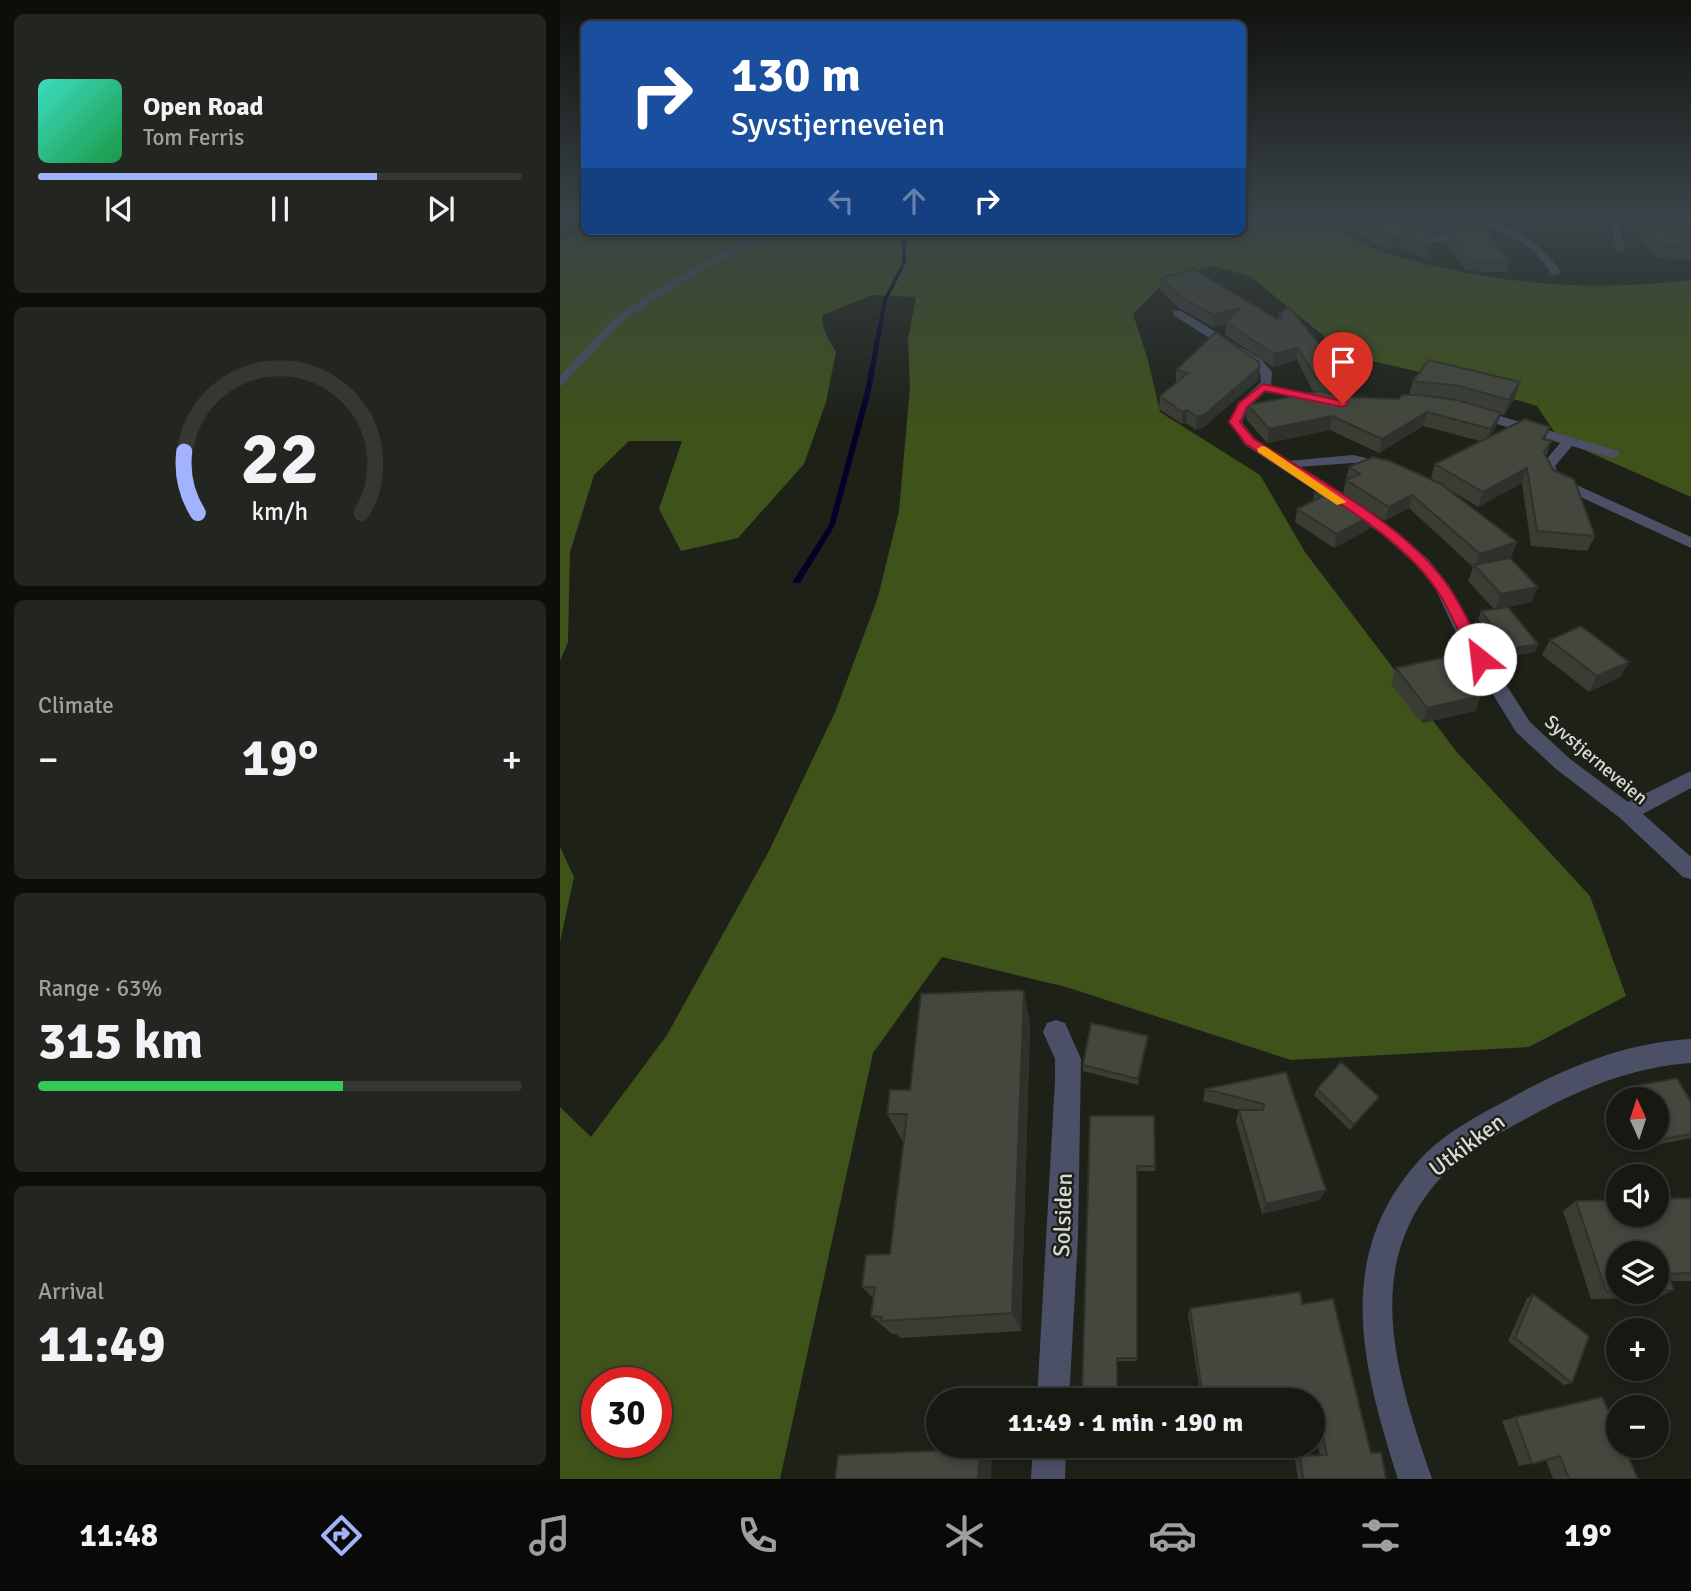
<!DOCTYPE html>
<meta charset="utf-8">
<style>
:root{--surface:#161912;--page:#232620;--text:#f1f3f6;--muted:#9ea09f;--line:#353832;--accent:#a3b2fd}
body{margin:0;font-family:Signika,sans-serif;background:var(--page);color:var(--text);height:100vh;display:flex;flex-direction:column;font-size:26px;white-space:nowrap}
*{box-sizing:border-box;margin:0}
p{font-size:23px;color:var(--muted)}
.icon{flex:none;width:38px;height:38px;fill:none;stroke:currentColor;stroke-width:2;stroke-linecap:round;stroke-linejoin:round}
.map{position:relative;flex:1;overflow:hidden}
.drawer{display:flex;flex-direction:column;gap:14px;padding:14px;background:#0c0e0a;width:560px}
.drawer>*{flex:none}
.hud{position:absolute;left:21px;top:21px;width:665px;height:214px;border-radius:10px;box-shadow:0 4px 10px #0003,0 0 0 2px var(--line);background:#1a4fa0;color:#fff;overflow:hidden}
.needle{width:46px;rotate:357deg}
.tools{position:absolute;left:1046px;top:1087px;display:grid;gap:14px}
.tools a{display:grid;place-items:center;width:63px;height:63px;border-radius:50%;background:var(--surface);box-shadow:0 4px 10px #0003,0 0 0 2px var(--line);font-size:35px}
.speed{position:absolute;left:21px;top:1367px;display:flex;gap:14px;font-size:35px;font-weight:700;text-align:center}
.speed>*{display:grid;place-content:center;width:91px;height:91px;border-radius:50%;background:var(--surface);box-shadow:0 4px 10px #0003,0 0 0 2px var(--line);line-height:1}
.speed .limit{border:10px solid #d22;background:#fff;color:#111}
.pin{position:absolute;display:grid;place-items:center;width:60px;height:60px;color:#fff;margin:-72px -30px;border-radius:50% 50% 50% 0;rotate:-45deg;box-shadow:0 0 7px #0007}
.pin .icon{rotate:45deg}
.me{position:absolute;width:77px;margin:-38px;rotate:331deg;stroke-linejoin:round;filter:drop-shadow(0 0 5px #0008)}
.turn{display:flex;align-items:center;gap:24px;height:147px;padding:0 35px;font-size:32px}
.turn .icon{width:91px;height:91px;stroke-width:2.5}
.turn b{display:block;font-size:49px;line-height:60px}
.lanes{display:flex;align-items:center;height:66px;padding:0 35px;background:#0003;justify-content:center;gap:35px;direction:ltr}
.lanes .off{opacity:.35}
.big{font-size:52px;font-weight:700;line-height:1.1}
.drawer .widget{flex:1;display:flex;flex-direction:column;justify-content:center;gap:10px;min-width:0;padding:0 24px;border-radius:10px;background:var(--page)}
.drawer .dial{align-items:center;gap:0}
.dial svg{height:182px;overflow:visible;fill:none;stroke:var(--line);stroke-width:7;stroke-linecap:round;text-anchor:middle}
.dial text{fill:var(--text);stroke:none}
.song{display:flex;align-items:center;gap:21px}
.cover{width:84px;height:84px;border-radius:10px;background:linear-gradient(135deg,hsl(170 70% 55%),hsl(140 70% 35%))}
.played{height:7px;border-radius:4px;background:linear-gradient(90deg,var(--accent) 70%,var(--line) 70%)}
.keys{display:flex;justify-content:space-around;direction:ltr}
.heat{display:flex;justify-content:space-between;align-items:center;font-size:38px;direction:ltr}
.charge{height:10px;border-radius:5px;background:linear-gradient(90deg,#34c759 63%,var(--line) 0)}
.trip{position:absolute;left:366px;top:1388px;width:399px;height:70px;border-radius:35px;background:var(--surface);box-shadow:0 4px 10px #0003,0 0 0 2px var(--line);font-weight:700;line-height:70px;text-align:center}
.tabs{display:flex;height:112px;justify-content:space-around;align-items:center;background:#090a07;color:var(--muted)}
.tabs .icon{width:49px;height:49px}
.tabs .selected{color:var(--accent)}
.tabs b{font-size:32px;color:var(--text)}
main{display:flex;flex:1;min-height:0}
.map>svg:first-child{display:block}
</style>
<main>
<section class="drawer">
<div class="widget">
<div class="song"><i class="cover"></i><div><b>Open Road</b><p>Tom Ferris</p></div></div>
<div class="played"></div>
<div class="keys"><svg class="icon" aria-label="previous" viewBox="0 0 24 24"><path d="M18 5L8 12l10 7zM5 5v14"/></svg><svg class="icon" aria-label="pause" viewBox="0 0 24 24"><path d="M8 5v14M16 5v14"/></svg><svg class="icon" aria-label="next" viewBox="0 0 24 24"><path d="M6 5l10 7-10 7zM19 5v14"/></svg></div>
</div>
<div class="widget dial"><svg viewBox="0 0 100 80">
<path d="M14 69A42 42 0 1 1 86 69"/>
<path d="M14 69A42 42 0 0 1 8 42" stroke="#a3b2fd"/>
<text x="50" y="56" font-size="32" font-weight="700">22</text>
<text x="50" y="72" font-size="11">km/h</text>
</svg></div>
<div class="widget"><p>Climate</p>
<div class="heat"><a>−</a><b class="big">19°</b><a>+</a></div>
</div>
<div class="widget"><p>Range · 63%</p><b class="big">315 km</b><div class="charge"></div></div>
<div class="widget"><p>Arrival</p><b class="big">11:49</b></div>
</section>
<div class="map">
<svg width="1131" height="1479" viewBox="0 0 1131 1479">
<rect width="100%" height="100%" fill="#1d2118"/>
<!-- forest -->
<path fill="#3e521a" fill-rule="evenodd" d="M12,217H24V231H682L683,217H766C796,262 955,283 1008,285C1049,287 1091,284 1131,280V497L999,439L977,406L881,377L787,355L690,276L653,266L609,278L573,314L588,360L600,412L700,475L745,552L896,751L1030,896L1066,996L969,1047L731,1060L506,987L382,957L313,1053L220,1479H0V1107L31,1137L107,1035L209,851L276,710L318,597L339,511L350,387L348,339L356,297L312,295L263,315C260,328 270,341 276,352L266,402L244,464L178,538L121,551L99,509L122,441H69L34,475L10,552L8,642L0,661V242L23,229ZM37,1382H96V1442H37Z
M0,847L14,877L0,942Z"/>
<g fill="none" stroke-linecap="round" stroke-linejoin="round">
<!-- stream -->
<path fill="#040027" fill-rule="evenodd" d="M342,231H346V263L327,300L311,391L275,525L240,583H234L233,581L269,525L305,391L323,300L342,263Z"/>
<!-- minor -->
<path fill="#4b5067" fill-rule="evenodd" d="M910,217C943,217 984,244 1001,273L992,275C974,245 953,236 921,225C902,235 867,251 847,240L883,234L914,222Z
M1049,217C1077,217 1107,214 1118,246L1110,248C1098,222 1085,222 1058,220L1065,250L1057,252Z
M202,231H213L201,241L147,267L66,318L0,387V376L58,314L141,263Z
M613,311H621L702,360L712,372L711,385L767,401L761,405L706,391L688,408L682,422L695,439L728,461L793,455L835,465L837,468L830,472L793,463L738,467L833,529L869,560L890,587L916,638L970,722L1010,759L1068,802L1131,771V788L1083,814L1131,857V879L1123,877L1060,818L996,769L956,732L899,639L875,588L857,566L823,535L685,445L669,422L679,403L701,382L700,373L694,366L613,315Z
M910,410H920L1058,451L1060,454L1053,458L1012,446L995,466L999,477L1131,537V548L988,482L981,466L1000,443L910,416Z
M496,1020L505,1023L521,1059L518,1238L509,1400H477L495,1080V1059L483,1032L487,1023Z
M1131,1039V1063C1070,1067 1015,1091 962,1121C936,1135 908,1150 887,1171C798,1262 836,1373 872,1479H838C801,1363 771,1250 867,1152C891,1129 923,1113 951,1098C1006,1067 1068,1042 1131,1039Z
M473,1446H506L505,1479H471Z"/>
</g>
<!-- wall -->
<path fill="#3a3d34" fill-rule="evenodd" d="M780,217H870L868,233L870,247L867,259L839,248L828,251L779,225Z
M1070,217H1131V260L1097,258L1068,223ZM1101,222L1108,226L1115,234L1117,238L1114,239Z
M888,232L950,261L947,272L906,271L885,243Z
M601,278L717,319H718L719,313L771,359L794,384L791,397L839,399L849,395L853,381L960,382L955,397L944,415L941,414L936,427L930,436L990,427L985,440L992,441L986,456L993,470L1035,536L1027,551L971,546L962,483L918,507L882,485L952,556L939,560L978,587L971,602L948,607L978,644L975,652L946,657L918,619L921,611L934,609L908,581L913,567L849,508L825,521L783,493L789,467L879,483L871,478L875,464L920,441L863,426L819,453L770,430L707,443L686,419L688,405L758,392L753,391L737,360L713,367L665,335L666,324L653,327L619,308L600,290Z
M616,370L698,380L644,427L636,430L626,423L622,424L599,409L600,396L616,383Z
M754,493L809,529L774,548L735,522L737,509L753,501Z
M990,640L1069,662L1060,677L1029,692L982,655Z
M836,668L921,696L915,711L862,723L831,684Z
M464,991L470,1026L461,1331L341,1338L336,1334H332L311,1316L313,1298L302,1287L330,1254L343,1142L327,1114L350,1090Z
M588,1036L587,1043L578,1085L523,1071V1065Z
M726,1072L760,1200L702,1214L676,1121L679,1110L643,1101L645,1089Z
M1069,1087L1131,1102V1138L1091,1146L1087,1138H1097V1099H1065L1062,1093Z
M757,1089L815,1102L790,1130L754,1095Z
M530,1116L595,1166V1171H577V1361H557V1400H522V1399Z
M1131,1198V1281H1110L1114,1290L1097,1298L1031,1299L1003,1211L1016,1201ZM1097,1253V1292H1059Z
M973,1294L1012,1383L1004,1385L948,1341L967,1298Z
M742,1304L811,1453L826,1479H738L735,1459L740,1456L760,1455L752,1419V1400H690L689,1394L656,1400H641L628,1314L630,1308Z
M955,1417L1078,1479H993L986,1460L959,1466L942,1421Z"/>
<!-- shaded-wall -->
<path fill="#2f322b" d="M5,219L9,230L0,231V220Z
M870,222L867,234L847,228L849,225Z
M842,235L839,248L828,251L831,238Z
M681,308L666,322V324L653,327L654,315Z
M738,348L737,360L713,367L714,354Z
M700,367L698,380L644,427L636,430L637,417Z
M960,382L955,397L944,415L949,400Z
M627,410L626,423L622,424V412Z
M867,412L863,426L819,453L822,439Z
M941,413L936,427L926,443L931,429Z
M772,416L770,430L707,443L709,429Z
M967,468L962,483L918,507L923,492Z
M852,495L849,508L825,521L829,507Z
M812,515L809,529L774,548L777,534Z
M957,542L952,556L916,567L915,566L920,554Z
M978,587L971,602L935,610L941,594Z
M978,644L975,652L946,657L949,649Z
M1069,662L1060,677L1029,692L1037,676Z
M921,696L915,711L862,723L867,708Z
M464,991L470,1026L461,1331L452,1313Z
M588,1036L587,1043L578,1085V1079Z
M766,1190L760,1200L702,1214L706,1204Z
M420,1449L432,1456L431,1479H418Z"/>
<!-- building -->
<path fill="#43473d" stroke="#2f322b" stroke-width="2" d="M790,217H870V222L849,225L847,228L870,234V247L842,235L831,238Z
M1077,217H1092L1098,219L1114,239L1125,235L1120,222L1115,217H1131V248L1102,246Z
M926,231L950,261L909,260L888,232Z
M633,269L717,319L722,318L719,313L729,307L771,359L778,358L794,384L756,378L738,348L714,354L666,322L681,308L654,315L619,296L601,278Z
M656,332L699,362L700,367L645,414L637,417L627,410L622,412L600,396L628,373L616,370Z
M869,360L960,382L949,400L899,386L853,381Z
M760,391L785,397L839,399L842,395H858L897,400L941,413L931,429L867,412L822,439L772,416L709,429L688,405Z
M965,419L990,427L983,439L992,441L984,452L993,470L1014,479L1035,536L977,531L967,468L923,492L875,464Z
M813,457L830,461L881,484L957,542L920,554L852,495L829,507L786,480L800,474L789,467Z
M768,487L812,515L777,534L737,509L761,497L754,493Z
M950,558L978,587L941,594L914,565Z
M948,607L978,644L949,649L921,611Z
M1021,626L1069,662L1037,676L990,640Z
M890,656L921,696L867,708L836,668Z
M460,990L464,991L452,1313L321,1321L322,1317L311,1316L315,1287H302L306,1255L330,1254L347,1114H327L330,1090H350L361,994Z
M531,1023L588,1036L578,1079L523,1065Z
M781,1062L819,1097L794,1125L757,1089Z
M726,1072L766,1190L706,1204L679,1110H703L704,1104L645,1089Z
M1117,1078L1131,1102V1134L1098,1140L1097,1138V1099H1076L1069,1087Z
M530,1116H594L595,1166H577V1358H557V1399H522Z
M1131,1198V1273L1108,1274L1114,1290L1097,1291V1253H1059V1291H1046L1016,1201L1059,1200V1214H1097V1199Z
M740,1292L742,1304L773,1299L811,1453L821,1452L826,1479H743L740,1456L767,1455L755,1399L694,1400L693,1390L643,1399L630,1308Z
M973,1294L1029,1336L1012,1383L955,1338Z
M1042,1397L1059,1434V1446H1064L1078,1479H1009L1000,1456L972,1464L955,1417Z
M420,1449L418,1479H275L278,1455Z"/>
<!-- sky -->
<linearGradient id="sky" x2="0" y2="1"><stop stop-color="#10120d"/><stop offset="0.51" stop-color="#3a4348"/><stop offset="1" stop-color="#3a4348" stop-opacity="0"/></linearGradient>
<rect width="1131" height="424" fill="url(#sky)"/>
<!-- route -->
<path fill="#e11d48" stroke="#92132f" stroke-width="2" d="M703,384L787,402L788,404L783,407L705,391L687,407L680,422L694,439C757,480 842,522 886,583C903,606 914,634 927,659L925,663H915C900,638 891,609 874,586C834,529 745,483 686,444L669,422L679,403Z"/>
<!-- slow -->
<path fill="#f59e0b" d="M702,446L706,447L787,502L777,505L698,452L697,449Z"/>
<g text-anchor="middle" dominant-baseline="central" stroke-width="5" stroke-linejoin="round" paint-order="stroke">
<!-- street labels -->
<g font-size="19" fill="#d9dcd6" stroke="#1d2118">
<text transform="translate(1036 760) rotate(40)">Syvstjerneveien</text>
</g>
<!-- near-street labels -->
<g font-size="23" fill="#d9dcd6" stroke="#1d2118">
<text transform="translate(907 1145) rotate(-37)">Utkikken</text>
<text transform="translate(503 1215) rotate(-88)">Solsiden</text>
</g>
</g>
</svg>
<div class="tools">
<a><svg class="needle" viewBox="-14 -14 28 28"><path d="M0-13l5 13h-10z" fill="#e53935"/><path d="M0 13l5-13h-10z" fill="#9ea09f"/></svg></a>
<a><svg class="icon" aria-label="sound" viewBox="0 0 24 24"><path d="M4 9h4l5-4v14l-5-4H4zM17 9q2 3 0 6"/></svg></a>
<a><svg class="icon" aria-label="layers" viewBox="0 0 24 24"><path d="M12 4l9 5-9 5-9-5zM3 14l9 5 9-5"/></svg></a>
<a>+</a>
<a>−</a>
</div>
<div class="speed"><div class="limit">30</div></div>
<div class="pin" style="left:783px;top:404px;background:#d93025"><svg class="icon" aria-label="arrive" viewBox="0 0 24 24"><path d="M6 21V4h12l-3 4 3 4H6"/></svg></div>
<svg class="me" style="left:920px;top:659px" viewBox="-20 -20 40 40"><circle r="19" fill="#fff"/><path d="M0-13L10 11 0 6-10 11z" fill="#e11d48"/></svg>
<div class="trip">11:49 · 1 min · 190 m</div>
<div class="hud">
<div class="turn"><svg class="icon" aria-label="right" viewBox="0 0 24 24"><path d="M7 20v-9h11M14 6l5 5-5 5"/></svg><div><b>130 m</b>Syvstjerneveien</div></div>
<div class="lanes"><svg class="icon off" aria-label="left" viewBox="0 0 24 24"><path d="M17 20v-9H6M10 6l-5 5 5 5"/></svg><svg class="icon off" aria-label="ahead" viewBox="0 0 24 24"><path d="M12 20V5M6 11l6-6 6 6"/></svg><svg class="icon" aria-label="right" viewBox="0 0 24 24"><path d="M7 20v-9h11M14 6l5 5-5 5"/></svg></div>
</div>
</div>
</main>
<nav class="tabs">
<b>11:48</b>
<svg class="icon selected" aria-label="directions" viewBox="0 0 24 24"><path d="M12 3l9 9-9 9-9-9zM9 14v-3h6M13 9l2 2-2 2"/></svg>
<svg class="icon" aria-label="music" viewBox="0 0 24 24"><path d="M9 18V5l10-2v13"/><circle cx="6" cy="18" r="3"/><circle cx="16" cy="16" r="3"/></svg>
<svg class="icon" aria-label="phone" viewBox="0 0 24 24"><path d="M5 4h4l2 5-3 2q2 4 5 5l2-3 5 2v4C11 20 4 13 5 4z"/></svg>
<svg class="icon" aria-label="climate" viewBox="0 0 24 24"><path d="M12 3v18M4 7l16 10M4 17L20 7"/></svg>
<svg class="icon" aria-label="car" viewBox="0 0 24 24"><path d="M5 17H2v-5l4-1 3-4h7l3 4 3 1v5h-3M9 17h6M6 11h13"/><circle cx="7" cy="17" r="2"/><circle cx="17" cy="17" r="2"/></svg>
<svg class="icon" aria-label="filters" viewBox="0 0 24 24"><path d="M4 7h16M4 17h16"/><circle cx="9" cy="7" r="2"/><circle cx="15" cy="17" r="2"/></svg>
<b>19°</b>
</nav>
